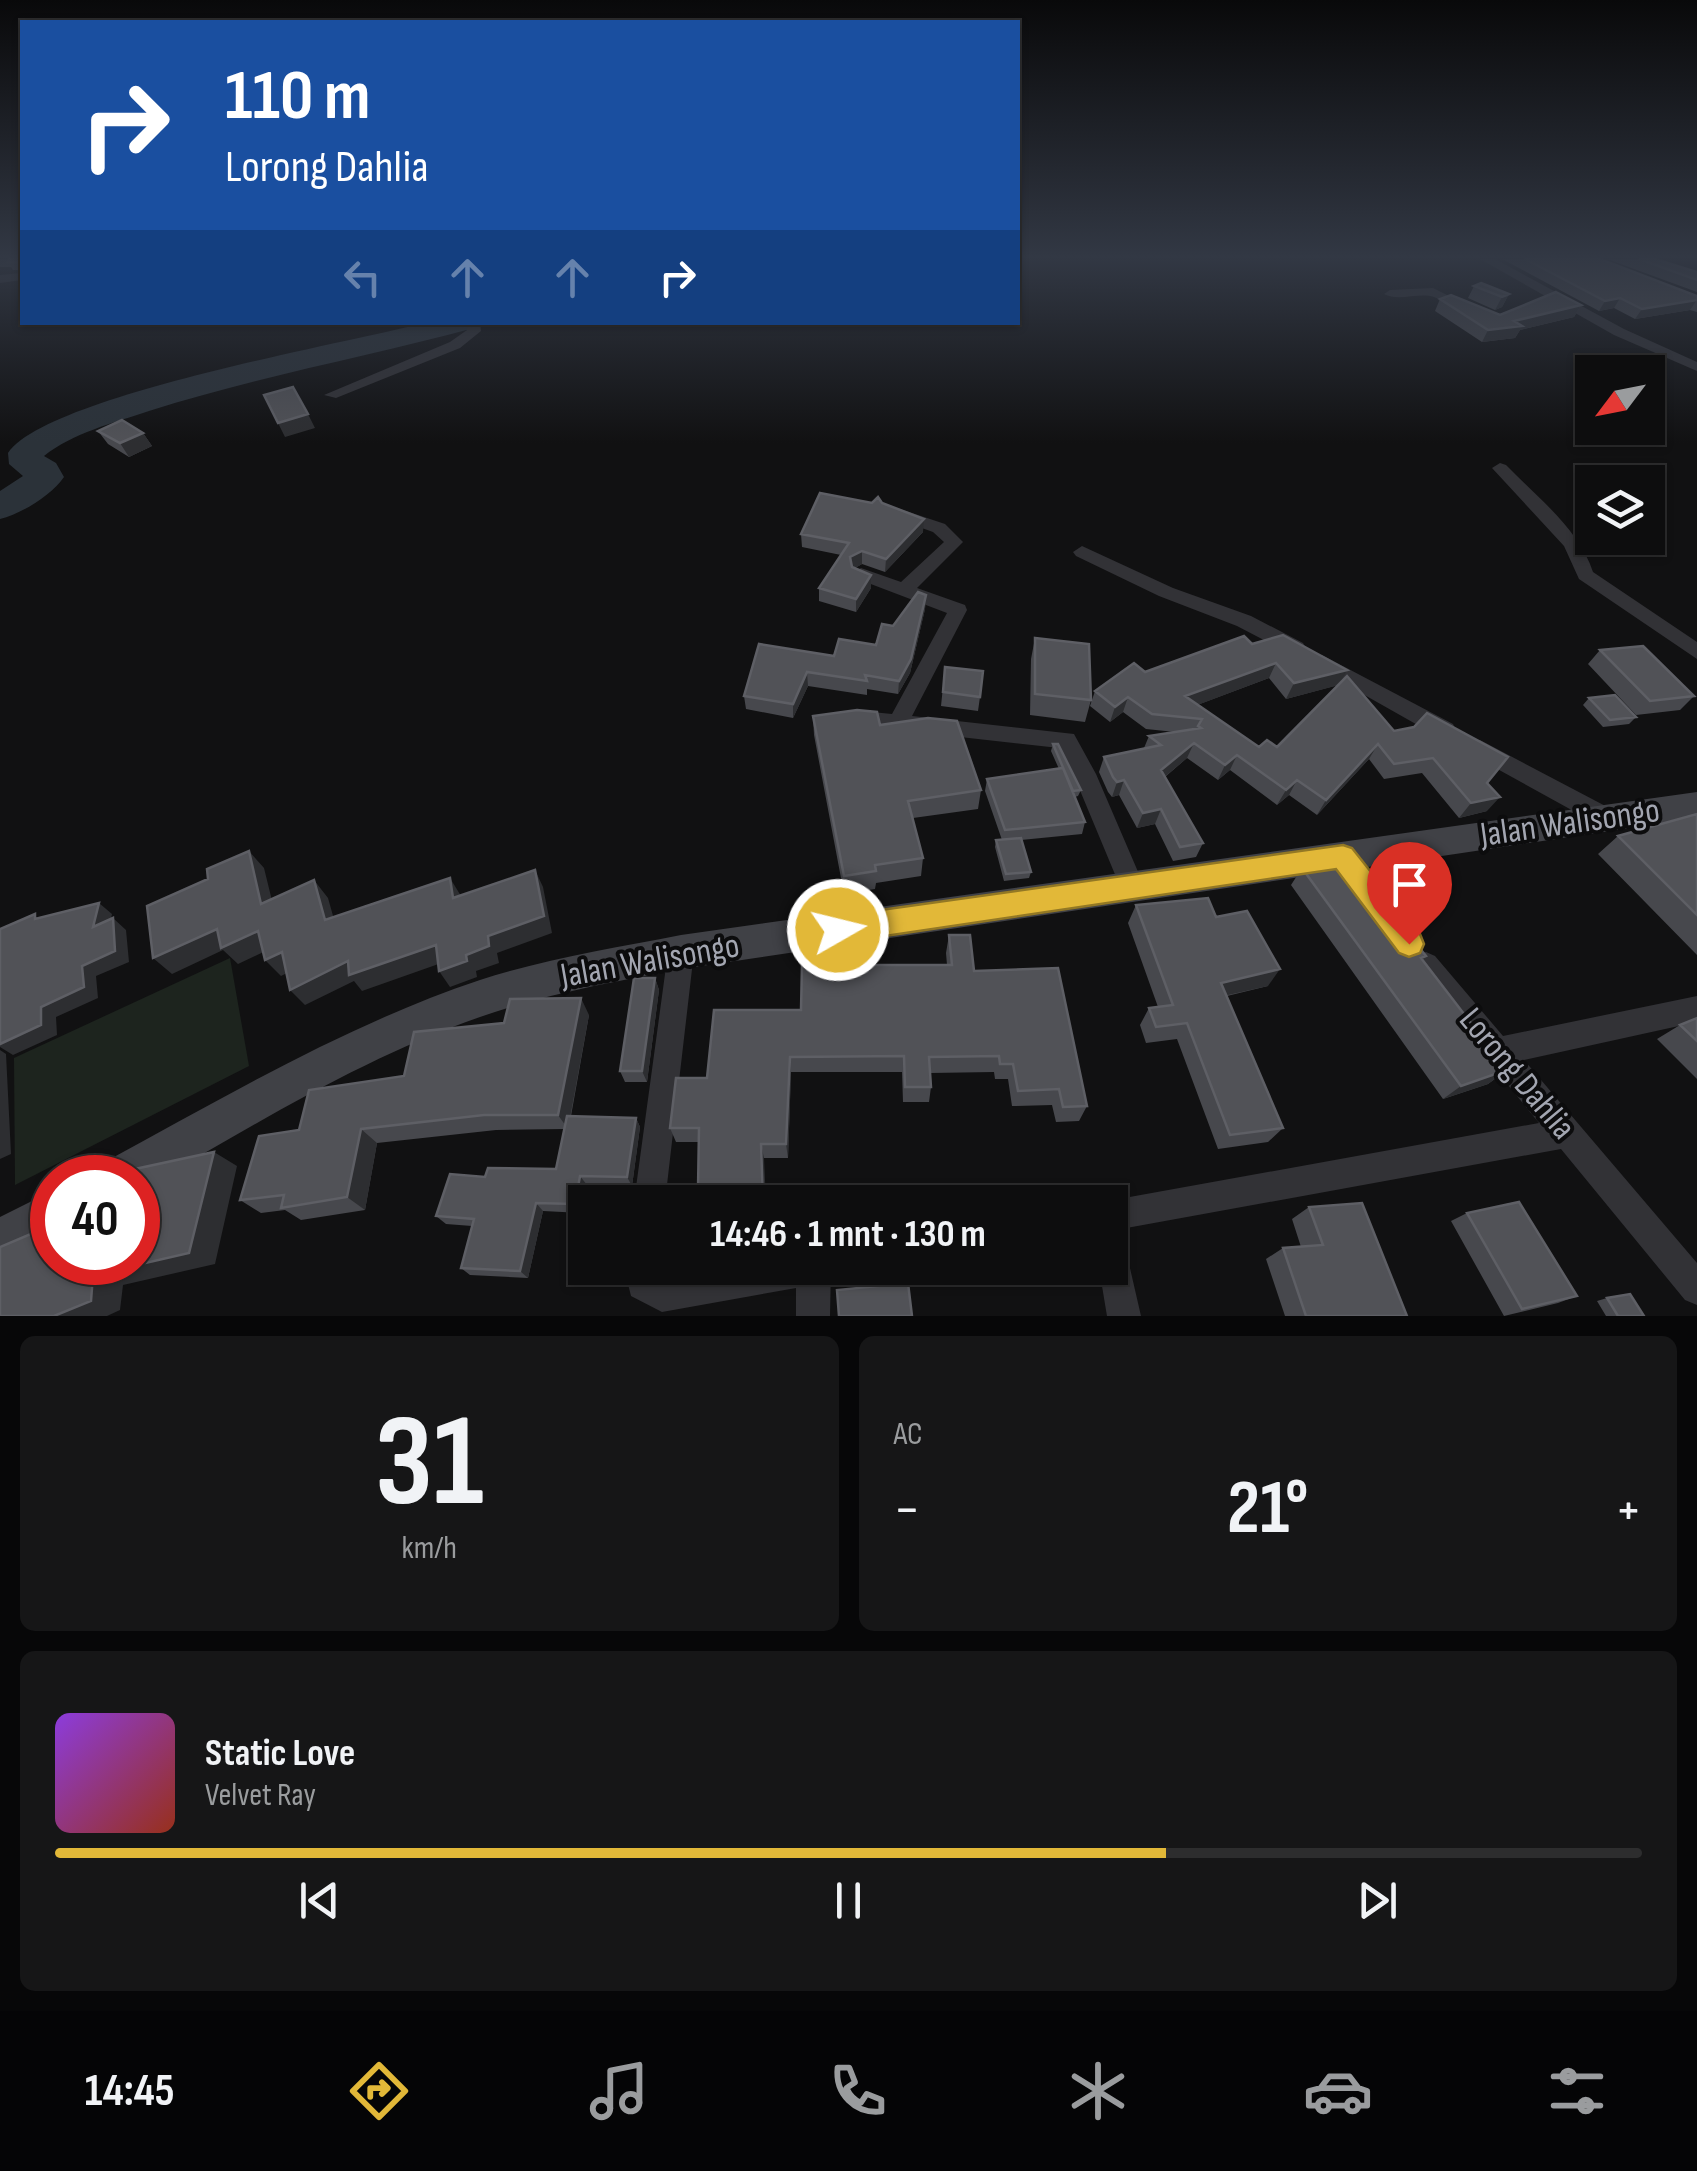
<!DOCTYPE html>
<html lang="id">
<meta charset="utf-8">
<style>
:root{--surface:#0d0d0e;--page:#161617;--text:#f1f3f6;--muted:#9a9c9e;--line:#2d2d2e;--accent:#e2b838}
body{margin:0;font-family:"Sofia Sans Condensed",sans-serif;background:var(--page);color:var(--text);height:100vh;display:flex;flex-direction:column;font-size:38px;white-space:nowrap}
*{box-sizing:border-box;margin:0}
p{font-size:32px;color:var(--muted)}
.icon{flex:none;width:55px;height:55px;fill:none;stroke:currentColor;stroke-width:2;stroke-linecap:round;stroke-linejoin:round}
.map{position:relative;height:1316px;overflow:hidden}
.sheet{display:flex;flex-direction:column;gap:20px;padding:20px;background:#070708;flex:1}
.sheet>*{flex:none}
.banner{position:absolute;left:20px;top:20px;width:1000px;height:305px;border-radius:0px;box-shadow:0 2px 8px #0004,0 0 0 2px var(--line);background:#1a4fa0;color:#fff;overflow:hidden}
.needle{width:65px;rotate:238deg}
.fabs{position:absolute;left:1575px;top:355px;display:grid;gap:20px}
.fabs a{display:grid;place-items:center;width:90px;height:90px;border-radius:0px;background:var(--surface);box-shadow:0 2px 8px #0004,0 0 0 2px var(--line);font-size:50px}
.speed{position:absolute;left:30px;top:1155px;display:flex;gap:20px;font-size:50px;font-weight:700;text-align:center}
.speed>*{display:grid;place-content:center;width:130px;height:130px;border-radius:50%;background:var(--surface);box-shadow:0 2px 8px #0004,0 0 0 2px var(--line);line-height:1}
.speed .limit{border:15px solid #d22;background:#fff;color:#111}
.pin{position:absolute;display:grid;place-items:center;width:85px;height:85px;color:#fff;margin:-102px -42px;border-radius:50% 50% 50% 0;rotate:-45deg;box-shadow:0 0 10px #0007}
.pin .icon{rotate:45deg}
.me{position:absolute;width:110px;margin:-55px;rotate:82deg;stroke-linejoin:round;filter:drop-shadow(0 0 8px #0008)}
.turn{display:flex;align-items:center;gap:35px;height:210px;padding:0 40px;font-size:45px}
.turn .icon{width:130px;height:130px;stroke-width:2.5}
.turn b{display:block;font-size:70px;line-height:85px}
.lanes{display:flex;align-items:center;height:95px;padding:0 40px;background:#0003;justify-content:center;gap:50px;direction:ltr}
.lanes .off{opacity:.35}
.big{font-size:75px;font-weight:700;line-height:1.1}
.sheet .widget{flex:1;display:flex;flex-direction:column;justify-content:center;gap:15px;min-width:0;padding:0 35px;border-radius:15px;background:var(--page)}
.sheet .dial{align-items:center;gap:0}
.dial b{font-size:130px;line-height:1}
.song{display:flex;align-items:center;gap:30px}
.cover{width:120px;height:120px;border-radius:15px;background:linear-gradient(135deg,hsl(270 70% 55%),hsl(10 70% 35%))}
.played{height:10px;border-radius:5px;background:linear-gradient(90deg,var(--accent) 70%,var(--line) 70%)}
.keys{display:flex;justify-content:space-around;direction:ltr}
.heat{display:flex;justify-content:space-between;align-items:center;font-size:55px;direction:ltr}
.sheet .tiles{flex:1;display:grid;gap:20px;grid-template-columns:1fr 1fr}
.widget:last-child{grid-column:span 2}
.trip{position:absolute;left:568px;top:1185px;width:560px;height:100px;border-radius:0px;background:var(--surface);box-shadow:0 2px 8px #0004,0 0 0 2px var(--line);font-weight:700;line-height:100px;text-align:center}
.menu{display:flex;height:160px;justify-content:space-around;align-items:center;background:#050506;color:var(--muted)}
.menu .icon{width:70px;height:70px}
.menu .selected{color:var(--accent)}
.menu b{font-size:45px;color:var(--text)}
.map>svg:first-child{display:block}
</style>
<div class="map">
<svg width="1697" height="1316" viewBox="0 0 1697 1316">
<rect width="100%" height="100%" fill="#111112"/>
<!-- green -->
<path fill="#1d241e" d="M230,958L249,1066L15,1185L14,1058Z"/>
<g fill="none" stroke-linecap="round" stroke-linejoin="round">
<!-- river -->
<path fill="#2b3239" fill-rule="evenodd" d="M428,322H478L474,328C366,357 256,377 149,411C113,423 73,433 44,456L56,463L64,477C52,495 21,514 0,519V491L23,476L9,464L8,453C48,395 349,343 428,322Z"/>
<!-- street -->
<path fill="#323236" fill-rule="evenodd" d="M1480,259H1495L1624,329L1697,362V371L1614,335Z
M22,273V280L0,283V275Z
M1433,288L1473,308C1460,315 1449,302 1434,297C1418,292 1399,302 1384,294L1390,290Z
M468,322H480L481,331L460,348L336,398L324,395L450,342L467,330Z
M1500,463L1506,465C1537,497 1579,529 1593,572L1697,642V659L1579,579L1564,546L1492,468Z
M897,508L945,524L963,542L917,588L965,605L967,610L912,716L1074,734L1096,774L1145,888L1142,896L1133,899L1124,896L1074,776L1059,748L844,724L841,718L844,712L852,710L892,714L947,613L855,578L852,574L861,568L901,582L944,542L933,532L891,517V509Z
M1082,546L1173,588L1251,616L1303,643L1306,648L1303,653H1289L1237,626L1159,596L1076,556L1073,552Z
M1322,655L1453,724L1456,730L1453,736H1437L1315,667L1312,662L1315,657Z
M1480,740L1613,810L1617,817L1613,824L1605,827L1597,824L1472,755L1469,749L1472,743Z
M681,940L690,943L694,952L665,1202H634L668,952L672,943Z
M1426,952L1435,956L1503,1036L1697,996V1022L1524,1060L1697,1263V1305L1685,1300L1561,1149L1121,1229L1141,1316H1107L1099,1268H1110V1202H1102L1539,1123L1417,974L1413,965L1417,956Z
M624,1268H656L658,1274L664,1278L724,1268H831L830,1316H796V1288L662,1312L631,1296Z"/>
<!-- secondary -->
<path fill="#404146" fill-rule="evenodd" d="M1697,792V818L681,969C613,982 545,994 480,1017C359,1059 248,1129 138,1191V1178H97L103,1163C225,1097 348,1024 480,980C545,959 614,948 681,935Z
M52,1191V1237L0,1263V1217Z"/>
</g>
<!-- wall -->
<path fill="#47484d" fill-rule="evenodd" d="M0,259H22V274L20,270H13L11,267H0Z
M1502,259H1600L1697,296V312L1690,310L1635,319L1614,308L1599,311Z
M1607,259H1655L1697,272V292Z
M1474,286L1509,294L1502,307L1495,310L1468,298Z
M1440,299L1500,315L1581,305L1574,317L1520,330L1515,338L1482,342L1435,311Z
M98,431L143,433L152,446L129,457L108,444Z
M872,503H882L923,532L885,572L862,564L855,568L871,575V588L856,612L819,601V588L841,555L802,547L801,534Z
M926,595L925,609L910,673L898,694L867,689V695L808,686L793,718L746,709L744,696L876,645L893,626Z
M1035,638L1091,700L1085,722L1030,715L1031,659Z
M1252,644L1340,683L1394,731L1487,783V811L1459,818L1422,773L1384,779L1369,759L1317,815L1289,795L1277,805L1230,770L1218,780L1187,758L1165,777L1203,843L1196,857L1173,861L1155,824L1137,828L1119,795L1112,797L1108,792L1099,772L1104,757L1144,748L1149,736L1175,732L1146,729L1123,712L1110,722L1090,706L1095,691L1145,672ZM1269,678L1286,699L1338,685L1277,747H1259L1197,705Z
M1600,650L1694,696L1680,710L1636,715L1588,664Z
M945,667L980,697L978,711L941,706Z
M1589,698L1636,717L1629,724L1603,727L1583,705Z
M813,716L880,725L981,790L978,809L913,818L923,858L921,876L876,883L875,889L844,894L814,735Z
M1053,744L1081,790L1078,796L1075,797L1085,822L1082,834L1021,840L1031,872L1029,878L1004,881L995,847L996,840H1002L985,791L987,779L1059,769L1051,751Z
M1697,813V955L1598,854L1618,836Z
M1302,868L1423,960L1507,1070L1488,1084L1443,1099L1291,885Z
M1136,905L1216,917L1268,986L1227,996L1283,1128L1268,1142L1218,1149L1177,1039L1146,1043L1140,1025L1149,1008L1158,1007L1128,923Z
M949,935L974,971L1087,1106L1079,1121L1056,1122L1052,1105L1012,1106L1008,1079H995L994,1072L930,1073L931,1087L929,1102H903L902,1072H791L788,1158H764L698,1189V1142H676L670,1128L707,1078L947,965L946,953Z
M655,978L659,990L647,1082H625L620,1071Z
M589,1015L571,1116L636,1118L640,1127L632,1186L587,1185L582,1213L543,1211L528,1278L470,1275L461,1268L472,1226L446,1224L436,1216L485,1177L556,1169L564,1129L496,1130L377,1143L365,1210L301,1220L285,1210L261,1213L240,1200L299,1130Z
M1697,1018V1079L1657,1039L1680,1025Z
M1309,1207L1407,1316H1285L1266,1259L1283,1248L1301,1247L1292,1219Z
M1467,1213L1577,1296L1558,1303L1504,1316L1451,1221Z
M658,1268H707L661,1272Z
M1607,1298L1644,1316H1606L1597,1301Z"/>
<!-- shaded-wall -->
<path fill="#2d2e31" d="M1509,294L1502,307L1495,310L1502,297Z
M1620,298L1614,308L1599,311L1605,301Z
M1697,300L1690,310L1635,319L1642,309Z
M1581,305L1574,317L1520,330L1515,338L1482,342L1488,330L1514,321Z
M308,414L315,428L285,437L278,423Z
M143,433L152,446L129,457L120,443Z
M924,519L923,532L885,572L886,559Z
M862,551V564L850,571V557Z
M871,575V588L856,612V599Z
M926,595L925,609L910,673L898,694L899,681Z
M1276,663L1269,678L1179,712L1185,696Z
M1347,670L1339,685L1286,699L1294,683Z
M807,672L808,686L793,718V704Z
M1128,697L1123,712L1110,722L1115,707Z
M1194,743L1187,758L1155,785L1161,770Z
M1378,744L1369,759L1317,815L1326,800Z
M1237,755L1230,770L1218,780L1225,765Z
M1124,780L1119,795L1112,797L1117,782Z
M1297,780L1289,795L1277,805L1286,790Z
M1500,797L1487,811L1459,818L1471,803Z
M1161,809L1155,824L1137,828L1143,813Z
M249,851L264,868L277,921L261,904Z
M535,870L543,887L552,933L497,953L499,963L476,971L477,977L450,987L439,971L466,955L488,936Z
M450,878L461,896L453,898Z
M314,880L328,898L339,937L325,920Z
M99,903L112,914L107,938L93,927Z
M113,918L126,930L129,962L96,976L98,998L56,1017L57,1035L13,1055L0,1047V1044L41,1007L82,966Z
M217,929L258,931L274,947L238,964L223,950L172,974L153,958Z
M436,945L447,961L362,991L354,981L305,1005L290,990L348,961Z
M282,952L297,968L281,976L265,960Z
M1280,969L1268,986L1210,999L1221,983Z
M655,978L659,990L647,1082L642,1071Z
M581,998L589,1015L568,1129L558,1115Z
M0,1050L6,1054L11,1154L0,1159Z
M790,1057L791,1072L788,1158L786,1144Z
M1507,1070L1488,1084L1443,1099L1461,1086Z
M636,1118L640,1127L632,1186L627,1177Z
M361,1129L377,1143L365,1210L347,1197Z
M761,1144L764,1158L766,1202H763Z
M214,1152L237,1166L215,1264L123,1285L120,1310L107,1316H54Z
M580,1176L587,1185L582,1213L575,1204Z
M536,1203L543,1211L528,1278L520,1271Z"/>
<!-- building -->
<path fill="#515257" stroke="#5e5f65" stroke-width="2.5" d="M9,259H22V269L20,271L19,262H8Z
M1525,259H1600L1697,296V300L1642,309L1620,298L1605,301Z
M1639,259H1655L1697,272V280Z
M1481,283L1509,294L1502,297L1474,286Z
M1556,292L1581,305L1514,321L1522,326L1488,330L1440,299L1451,295L1500,315Z
M293,387L308,414L278,423L264,395Z
M122,420L143,433L120,443L98,431Z
M820,493L872,503L878,497L882,503L924,519L886,559L862,551L850,557L852,567L871,575L856,599L819,588L849,543L801,534Z
M918,592L926,595L911,659L899,681L865,675L867,681L807,672L793,704L744,696L759,644L834,656L839,639L876,645L882,624L893,626Z
M1283,635L1347,670L1294,683L1276,663L1185,696L1259,747L1267,740L1277,747L1347,676L1394,731L1414,727L1427,713L1508,757L1487,783L1500,797L1471,803L1433,758L1394,764L1378,744L1326,800L1297,780L1286,790L1237,755L1225,765L1194,743L1161,770L1203,843L1180,847L1161,809L1143,813L1124,780L1117,782L1113,777L1104,757L1161,745L1149,736L1201,728L1198,726L1202,719L1152,714L1128,697L1115,707L1095,691L1134,663L1145,672L1244,636L1252,644Z
M1035,638L1089,644L1091,700L1035,694Z
M1643,646L1694,696L1650,701L1600,650Z
M945,667L983,671L980,697L943,692Z
M1615,695L1636,717L1610,720L1589,698Z
M857,710L877,712L880,725L928,718L957,721L981,790L908,801L923,858L875,865L876,871L844,876L813,716Z
M1053,744H1058L1081,790L1073,791Z
M1063,768L1085,822L1005,830L987,779Z
M1697,814V915L1618,836Z
M1021,838L1031,872L1006,874L996,840Z
M249,851L261,904L314,880L325,920L450,878L453,898L535,870L544,916L488,936L489,946L466,955L467,961L439,971L436,945L349,975L348,961L290,990L282,952L265,960L258,931L221,948L217,929L153,958L147,906L208,879L207,869Z
M1348,859L1426,956L1421,958L1507,1070L1461,1086L1302,868Z
M1208,898L1216,917L1247,911L1280,969L1221,983L1283,1128L1230,1135L1187,1023L1156,1027L1149,1008L1173,1005L1136,905Z
M99,903L93,927L113,918L115,951L82,966L84,987L41,1007V1025L0,1044V929L35,914V919Z
M949,935H970L974,971L1058,968L1087,1106L1063,1107L1059,1089L1018,1091L1013,1064H1000L999,1056L929,1057L931,1087H905L904,1056L790,1057L786,1144H761L763,1202H655V1193L698,1189L699,1128H670L676,1078H707L714,1010H801L802,965H952Z
M634,978H655L642,1071H620Z
M581,998L558,1115H484L361,1129L347,1197L281,1208L284,1195L240,1200L259,1136L299,1130L309,1090L404,1076L414,1032L504,1023L510,999Z
M1697,1018V1041L1680,1025Z
M567,1116L636,1118L627,1177L580,1176L575,1204L536,1203L520,1271L461,1268L474,1219L436,1216L450,1174L485,1177L488,1168L556,1169Z
M214,1152L189,1253L93,1275L91,1301L54,1316H0V1247L52,1225V1262H138V1178H127L129,1172L135,1169Z
M1519,1202L1577,1296L1522,1309L1467,1213Z
M1362,1203L1407,1316H1306L1283,1248L1323,1245L1309,1207Z
M908,1283L912,1316H839L837,1290Z
M1630,1294L1644,1316H1618L1607,1298Z"/>
<!-- sky -->
<linearGradient id="sky" x2="0" y2="1"><stop stop-color="#09090a"/><stop offset="0.58" stop-color="#323844"/><stop offset="1" stop-color="#323844" stop-opacity="0"/></linearGradient>
<rect width="1697" height="443" fill="url(#sky)"/>
<!-- route -->
<path fill="#e2b838" stroke="#937824" stroke-width="2.5" d="M1343,845L1352,848L1420,934L1424,944L1420,953L1409,957L1399,953L1336,869L838,943L828,939L824,930L828,920L838,916Z"/>
<g text-anchor="middle" dominant-baseline="central" stroke-width="8" stroke-linejoin="round" paint-order="stroke">
<!-- near-street labels -->
<g font-size="35" fill="#a3a6b1" stroke="#0c0c0d">
<text transform="translate(1570 823) rotate(-8)">Jalan Walisongo</text>
<text transform="translate(650 961) rotate(-10)">Jalan Walisongo</text>
<text transform="translate(1517 1074) rotate(50)">Lorong Dahlia</text>
</g>
</g>
</svg>
<div class="fabs">
<a><svg class="needle" viewBox="-14 -14 28 28"><path d="M0-13l5 13h-10z" fill="#e53935"/><path d="M0 13l5-13h-10z" fill="#9a9c9e"/></svg></a>
<a><svg class="icon" aria-label="layers" viewBox="0 0 24 24"><path d="M12 4l9 5-9 5-9-5zM3 14l9 5 9-5"/></svg></a>
</div>
<div class="speed"><div class="limit">40</div></div>
<div class="pin" style="left:1409px;top:944px;background:#d93025"><svg class="icon" aria-label="arrive" viewBox="0 0 24 24"><path d="M6 21V4h12l-3 4 3 4H6"/></svg></div>
<svg class="me" style="left:838px;top:930px" viewBox="-20 -20 40 40"><circle r="17" fill="#e2b838" stroke="#fff" stroke-width="3"/><path d="M0-11L8 9 0 5-8 9z" fill="#fff"/></svg>
<div class="trip">14:46 · 1 mnt · 130 m</div>
<div class="banner">
<div class="turn"><svg class="icon" aria-label="right" viewBox="0 0 24 24"><path d="M7 20v-9h11M14 6l5 5-5 5"/></svg><div><b>110 m</b>Lorong Dahlia</div></div>
<div class="lanes"><svg class="icon off" aria-label="left" viewBox="0 0 24 24"><path d="M17 20v-9H6M10 6l-5 5 5 5"/></svg><svg class="icon off" aria-label="ahead" viewBox="0 0 24 24"><path d="M12 20V5M6 11l6-6 6 6"/></svg><svg class="icon off" aria-label="ahead" viewBox="0 0 24 24"><path d="M12 20V5M6 11l6-6 6 6"/></svg><svg class="icon" aria-label="right" viewBox="0 0 24 24"><path d="M7 20v-9h11M14 6l5 5-5 5"/></svg></div>
</div>
</div>
<section class="sheet">
<div class="tiles">
<div class="widget dial"><b>31</b><p>km/h</p></div>
<div class="widget"><p>AC</p>
<div class="heat"><a>−</a><b class="big">21°</b><a>+</a></div>
</div>
<div class="widget">
<div class="song"><i class="cover"></i><div><b>Static Love</b><p>Velvet Ray</p></div></div>
<div class="played"></div>
<div class="keys"><svg class="icon" aria-label="previous" viewBox="0 0 24 24"><path d="M18 5L8 12l10 7zM5 5v14"/></svg><svg class="icon" aria-label="pause" viewBox="0 0 24 24"><path d="M8 5v14M16 5v14"/></svg><svg class="icon" aria-label="next" viewBox="0 0 24 24"><path d="M6 5l10 7-10 7zM19 5v14"/></svg></div>
</div>
</div>
</section>
<nav class="menu">
<b>14:45</b>
<svg class="icon selected" aria-label="directions" viewBox="0 0 24 24"><path d="M12 3l9 9-9 9-9-9zM9 14v-3h6M13 9l2 2-2 2"/></svg>
<svg class="icon" aria-label="music" viewBox="0 0 24 24"><path d="M9 18V5l10-2v13"/><circle cx="6" cy="18" r="3"/><circle cx="16" cy="16" r="3"/></svg>
<svg class="icon" aria-label="phone" viewBox="0 0 24 24"><path d="M5 4h4l2 5-3 2q2 4 5 5l2-3 5 2v4C11 20 4 13 5 4z"/></svg>
<svg class="icon" aria-label="climate" viewBox="0 0 24 24"><path d="M12 3v18M4 7l16 10M4 17L20 7"/></svg>
<svg class="icon" aria-label="car" viewBox="0 0 24 24"><path d="M5 17H2v-5l4-1 3-4h7l3 4 3 1v5h-3M9 17h6M6 11h13"/><circle cx="7" cy="17" r="2"/><circle cx="17" cy="17" r="2"/></svg>
<svg class="icon" aria-label="filters" viewBox="0 0 24 24"><path d="M4 7h16M4 17h16"/><circle cx="9" cy="7" r="2"/><circle cx="15" cy="17" r="2"/></svg>
</nav>
